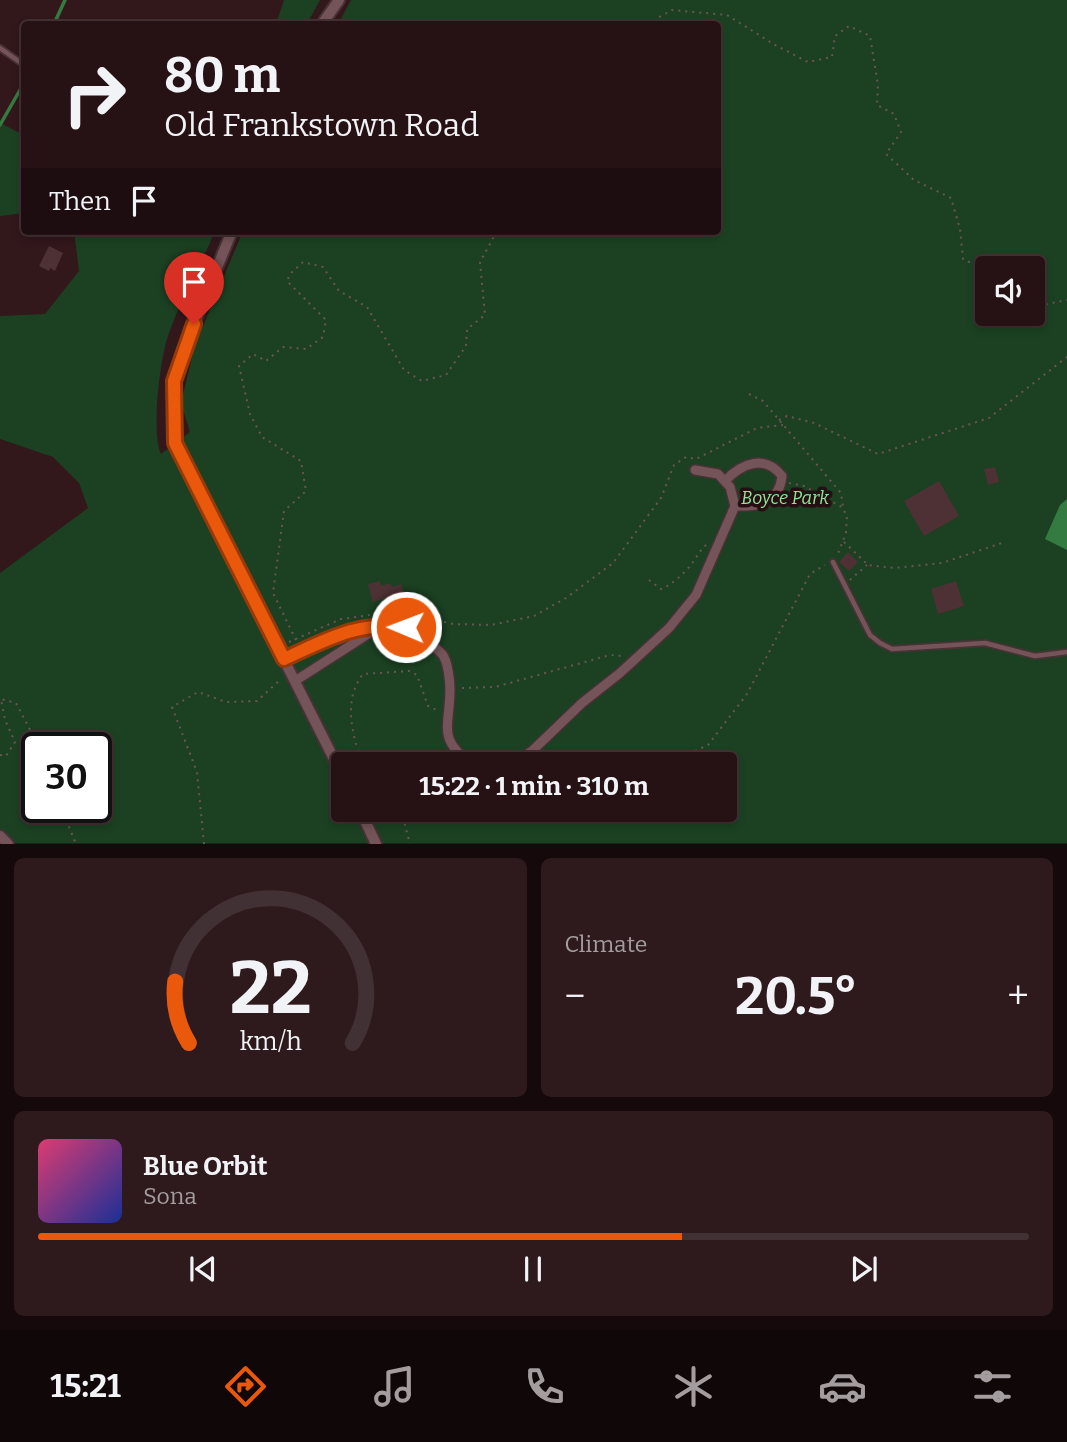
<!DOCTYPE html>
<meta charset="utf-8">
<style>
:root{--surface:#261114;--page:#2e1a1d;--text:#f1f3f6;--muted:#a49da0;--line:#423134;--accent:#ea580c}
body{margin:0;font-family:Bitter,serif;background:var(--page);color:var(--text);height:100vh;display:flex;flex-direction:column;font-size:26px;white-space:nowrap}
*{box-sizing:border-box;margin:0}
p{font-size:23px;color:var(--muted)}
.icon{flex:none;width:38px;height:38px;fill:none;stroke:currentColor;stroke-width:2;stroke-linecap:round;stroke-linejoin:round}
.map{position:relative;height:844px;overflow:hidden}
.sheet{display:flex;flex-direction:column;gap:14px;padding:14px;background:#15090b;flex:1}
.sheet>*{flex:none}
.banner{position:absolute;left:21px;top:21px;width:700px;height:214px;border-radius:7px;box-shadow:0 4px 10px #0003,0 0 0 2px var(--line);background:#261114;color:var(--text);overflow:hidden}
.buttons{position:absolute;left:975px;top:256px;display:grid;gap:14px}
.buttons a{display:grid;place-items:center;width:70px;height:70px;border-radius:7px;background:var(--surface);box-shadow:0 4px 10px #0003,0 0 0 2px var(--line);font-size:35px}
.speed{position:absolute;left:21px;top:732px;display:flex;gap:14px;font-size:35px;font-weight:700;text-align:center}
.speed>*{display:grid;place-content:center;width:91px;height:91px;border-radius:50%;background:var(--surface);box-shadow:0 4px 10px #0003,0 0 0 2px var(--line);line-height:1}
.speed .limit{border:4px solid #111;border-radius:10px;background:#fff;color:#111}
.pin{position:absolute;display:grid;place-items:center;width:60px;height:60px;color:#fff;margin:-72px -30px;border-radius:50% 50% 50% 0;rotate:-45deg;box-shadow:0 0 7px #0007}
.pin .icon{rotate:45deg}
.me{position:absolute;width:77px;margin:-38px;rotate:271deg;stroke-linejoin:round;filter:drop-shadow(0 0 5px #0008)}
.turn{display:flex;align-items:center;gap:24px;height:147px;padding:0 28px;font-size:32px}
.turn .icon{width:91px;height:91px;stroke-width:2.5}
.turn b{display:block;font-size:49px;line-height:60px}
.then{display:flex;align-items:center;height:66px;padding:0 28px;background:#0003;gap:14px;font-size:26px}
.big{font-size:52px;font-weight:700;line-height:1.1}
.sheet .tile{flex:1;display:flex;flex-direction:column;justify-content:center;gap:10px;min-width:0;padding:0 24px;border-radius:10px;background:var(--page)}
.sheet .dial{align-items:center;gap:0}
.dial svg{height:182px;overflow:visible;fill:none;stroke:var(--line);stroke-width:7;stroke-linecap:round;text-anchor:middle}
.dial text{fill:var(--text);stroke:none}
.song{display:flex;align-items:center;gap:21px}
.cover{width:84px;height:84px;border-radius:10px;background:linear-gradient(135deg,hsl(340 70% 55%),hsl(230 70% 35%))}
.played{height:7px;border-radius:4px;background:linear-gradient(90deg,var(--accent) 65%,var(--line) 65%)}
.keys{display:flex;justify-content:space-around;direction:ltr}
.heat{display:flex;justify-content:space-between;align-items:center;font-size:38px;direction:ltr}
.sheet .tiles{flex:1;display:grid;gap:14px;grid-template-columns:1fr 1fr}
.tile:last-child{grid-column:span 2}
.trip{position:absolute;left:331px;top:752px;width:406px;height:70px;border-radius:7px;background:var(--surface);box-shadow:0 4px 10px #0003,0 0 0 2px var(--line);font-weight:700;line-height:70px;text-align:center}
.tabs{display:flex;height:112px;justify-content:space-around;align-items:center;background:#0f0708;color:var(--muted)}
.tabs .icon{width:49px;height:49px}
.tabs .current{color:var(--accent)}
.tabs b{font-size:32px;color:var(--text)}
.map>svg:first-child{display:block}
</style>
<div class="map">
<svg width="1067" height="844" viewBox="0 0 1067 844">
<rect width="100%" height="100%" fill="#32171b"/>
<!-- green -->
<path fill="#1b4122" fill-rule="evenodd" d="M284,0H320L307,24H276Z
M351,0H1067V843H0V573L88,508L79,483L53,457L0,439V316L45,314L79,271L74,231H215C201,266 180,300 168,336C160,359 151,432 161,454L190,432L181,403L195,345L243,231H718V24H338ZM987,268H1032V313H987ZM37,747H96V807H37ZM343,765H724V810H343Z
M0,123L24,135V213L0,216Z"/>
<!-- water -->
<path fill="#347b41" d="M1067,499V550L1045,539L1060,505Z"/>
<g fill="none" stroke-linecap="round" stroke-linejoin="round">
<!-- stream -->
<path stroke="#347b41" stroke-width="3.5" d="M54,24L65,0
M0,125L24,83"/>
</g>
<!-- building -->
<path fill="#4e3134" d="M49,246L63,253L55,271L50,268L49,271L39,266Z
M995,467L999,482L988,485L984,469Z
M939,481L959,516L924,536L904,501Z
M848,552L858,562L849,571L839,562Z
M380,581L381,586L390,583L392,587L401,584L404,593L373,602L368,584Z
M956,581L964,606L938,614L931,589Z"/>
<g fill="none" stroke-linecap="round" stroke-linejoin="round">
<!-- service casing -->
<g stroke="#473235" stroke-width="8">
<path id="service" d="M0,48L24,65
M833,562L870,635L880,643L892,649L985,643L1035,656L1067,652"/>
</g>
<!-- minor casing -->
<g stroke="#473235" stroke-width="12">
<path id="minor" d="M725,481C742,463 765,454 782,476C779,503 760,507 735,506
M284,658C326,640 388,603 429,642C433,647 442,652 444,657C448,664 450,682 450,689C450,727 436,739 473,765
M295,681L379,627
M510,765L532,751L582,703L620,673L669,628L696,595L735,506L730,487L718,474L695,470"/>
</g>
<!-- tertiary casing -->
<g stroke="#473235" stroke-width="14">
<path id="tertiary" d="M322,24L339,0
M232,231L194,324L174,381L175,443L343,777
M360,810L376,844
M0,836L8,844"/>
</g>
<!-- path -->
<path stroke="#6d5457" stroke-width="2" stroke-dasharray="2 5" stroke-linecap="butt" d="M647,24L672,10L727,15L775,45L808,62L832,57L835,36L849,26L870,36L878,85L877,105L894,114L901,132L886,154L914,180L951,198L960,229L963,259L981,268L974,317L986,322L1013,313
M1032,307L1067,300
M749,394L763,401L841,493L843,508
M779,420L787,416L814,423L878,454L989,418L1067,357
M789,483L804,486L840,506L847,515L846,533L837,556
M844,542L868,565L894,568L942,563L1005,542
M649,580L661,589C672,585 683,574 690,566C697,558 700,548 709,543
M850,580L867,565
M296,640L273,593L284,511L306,491L301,461L262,437L250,414L239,366L253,354L266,361L283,347L306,349L323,337L326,320L287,281L290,274L303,262L323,267L339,291L367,307L404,370L422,381L446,375L466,346L467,329L485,315L480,262L497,231
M289,642L341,619L370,615L419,616L453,624L491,625L534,616L566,598L613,563L661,498L674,465L686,457L696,459L757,428L783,425
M462,688L495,687L610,655L623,656
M695,751L708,745L747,694L810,574L825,565
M0,755L6,756L15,742L5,720L1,699L16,703L39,747
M362,765C353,735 342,701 363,674L409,671L417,675L428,706L439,711
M61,807L76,844
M401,810L410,844
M204,844L197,772L172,707L198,692L226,702L257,701L281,679"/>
<!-- service -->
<use href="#service" stroke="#745458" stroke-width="4.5"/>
<!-- minor -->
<use href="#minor" stroke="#745458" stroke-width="9"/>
<!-- tertiary -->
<use href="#tertiary" stroke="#745458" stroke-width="10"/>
</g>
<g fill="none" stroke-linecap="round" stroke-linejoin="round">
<!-- route casing -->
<g stroke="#983908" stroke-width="18">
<path id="route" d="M194,324L174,381L175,443L284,659C326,640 358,621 406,627"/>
</g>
<!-- route -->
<use href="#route" stroke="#ea580c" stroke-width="12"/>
</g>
<g text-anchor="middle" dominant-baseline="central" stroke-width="7" stroke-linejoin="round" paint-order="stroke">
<!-- park labels -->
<g font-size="18" font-style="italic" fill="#8ae898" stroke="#270e12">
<text x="785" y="498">Boyce Park</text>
</g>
</g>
</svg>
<div class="buttons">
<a><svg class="icon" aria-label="sound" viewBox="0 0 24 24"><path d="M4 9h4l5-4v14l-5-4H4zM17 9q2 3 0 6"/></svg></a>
</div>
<div class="speed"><div class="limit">30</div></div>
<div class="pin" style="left:194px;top:324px;background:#d93025"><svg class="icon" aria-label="arrive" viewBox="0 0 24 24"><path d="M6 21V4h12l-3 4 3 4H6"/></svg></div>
<svg class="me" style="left:406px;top:627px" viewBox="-20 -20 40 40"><circle r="17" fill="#ea580c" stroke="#fff" stroke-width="3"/><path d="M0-11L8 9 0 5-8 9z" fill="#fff"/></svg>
<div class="trip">15:22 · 1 min · 310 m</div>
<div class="banner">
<div class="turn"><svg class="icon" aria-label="right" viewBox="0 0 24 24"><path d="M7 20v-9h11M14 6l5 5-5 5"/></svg><div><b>80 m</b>Old Frankstown Road</div></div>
<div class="then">Then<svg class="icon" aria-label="arrive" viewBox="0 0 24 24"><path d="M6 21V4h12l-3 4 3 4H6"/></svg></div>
</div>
</div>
<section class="sheet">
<div class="tiles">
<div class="tile dial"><svg viewBox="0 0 100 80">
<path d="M14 69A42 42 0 1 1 86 69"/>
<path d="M14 69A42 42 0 0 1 8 42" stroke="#ea580c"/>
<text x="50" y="56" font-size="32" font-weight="700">22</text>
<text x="50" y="72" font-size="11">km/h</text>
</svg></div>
<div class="tile"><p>Climate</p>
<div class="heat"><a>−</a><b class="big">20.5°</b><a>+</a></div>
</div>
<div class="tile">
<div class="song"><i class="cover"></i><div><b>Blue Orbit</b><p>Sona</p></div></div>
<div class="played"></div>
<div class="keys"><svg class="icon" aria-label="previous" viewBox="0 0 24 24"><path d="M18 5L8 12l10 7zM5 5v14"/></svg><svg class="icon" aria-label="pause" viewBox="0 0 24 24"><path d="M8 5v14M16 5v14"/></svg><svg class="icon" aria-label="next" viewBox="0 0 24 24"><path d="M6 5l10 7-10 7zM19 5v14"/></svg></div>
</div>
</div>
</section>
<nav class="tabs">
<b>15:21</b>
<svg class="icon current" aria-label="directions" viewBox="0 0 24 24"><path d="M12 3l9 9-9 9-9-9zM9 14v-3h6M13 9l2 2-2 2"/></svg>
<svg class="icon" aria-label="music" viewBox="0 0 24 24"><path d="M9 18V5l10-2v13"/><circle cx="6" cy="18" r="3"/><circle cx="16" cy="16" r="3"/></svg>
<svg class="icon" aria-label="phone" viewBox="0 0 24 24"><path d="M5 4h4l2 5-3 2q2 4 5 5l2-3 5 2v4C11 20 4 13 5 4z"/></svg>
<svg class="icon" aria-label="climate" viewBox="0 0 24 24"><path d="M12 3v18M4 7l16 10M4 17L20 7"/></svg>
<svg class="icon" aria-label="car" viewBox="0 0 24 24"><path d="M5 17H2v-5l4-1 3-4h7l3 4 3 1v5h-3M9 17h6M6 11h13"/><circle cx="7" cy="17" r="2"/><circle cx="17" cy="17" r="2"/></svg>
<svg class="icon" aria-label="filters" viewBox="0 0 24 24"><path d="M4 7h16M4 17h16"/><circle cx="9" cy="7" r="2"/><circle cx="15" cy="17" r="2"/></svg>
</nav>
